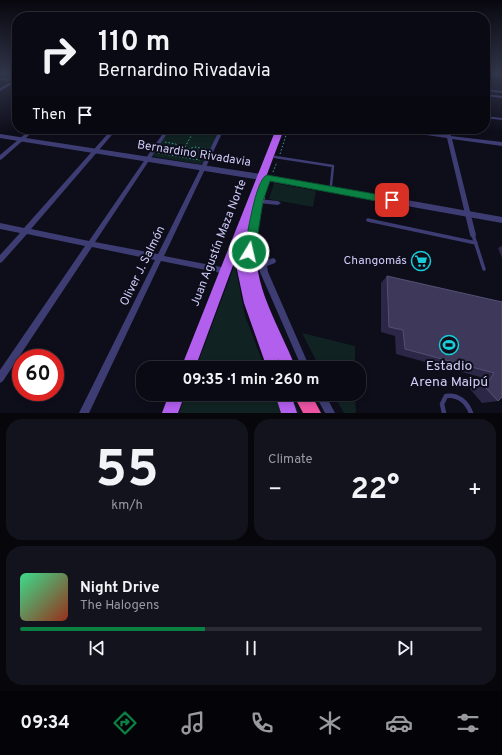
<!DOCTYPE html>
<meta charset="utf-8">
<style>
:root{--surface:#0a0a14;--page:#13131d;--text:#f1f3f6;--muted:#999aa0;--line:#2a2b34;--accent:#0b8043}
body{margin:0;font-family:Overpass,sans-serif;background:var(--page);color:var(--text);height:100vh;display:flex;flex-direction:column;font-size:15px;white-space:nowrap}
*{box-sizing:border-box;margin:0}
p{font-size:13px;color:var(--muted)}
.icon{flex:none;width:22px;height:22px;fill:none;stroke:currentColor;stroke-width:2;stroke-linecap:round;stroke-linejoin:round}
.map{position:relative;height:413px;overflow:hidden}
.drawer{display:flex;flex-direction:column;gap:6px;padding:6px;background:#06060b;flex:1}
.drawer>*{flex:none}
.hud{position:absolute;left:12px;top:12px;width:478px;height:122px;border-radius:16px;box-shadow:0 2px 6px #0003,0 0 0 1px var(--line);background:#0a0a14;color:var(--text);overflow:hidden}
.speed{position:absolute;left:12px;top:349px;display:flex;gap:8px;font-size:20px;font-weight:700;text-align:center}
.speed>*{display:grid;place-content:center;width:52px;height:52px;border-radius:50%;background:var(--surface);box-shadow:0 2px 6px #0003,0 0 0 1px var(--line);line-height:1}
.speed .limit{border:6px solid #d22;background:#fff;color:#111}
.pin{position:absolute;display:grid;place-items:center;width:34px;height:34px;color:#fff;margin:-17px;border-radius:8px;box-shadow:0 2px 6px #0006}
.me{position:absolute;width:44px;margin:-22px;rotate:9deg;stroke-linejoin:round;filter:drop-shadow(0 0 3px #0008)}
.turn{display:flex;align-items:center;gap:14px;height:84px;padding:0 20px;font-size:18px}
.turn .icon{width:52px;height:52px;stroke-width:2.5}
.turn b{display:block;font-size:28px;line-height:34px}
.then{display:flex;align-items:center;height:38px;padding:0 20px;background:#0003;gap:8px;font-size:15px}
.big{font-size:30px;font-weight:700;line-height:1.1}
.drawer .tile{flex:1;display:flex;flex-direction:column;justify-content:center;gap:6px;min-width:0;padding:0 14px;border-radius:16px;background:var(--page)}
.drawer .dial{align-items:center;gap:0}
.dial b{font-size:52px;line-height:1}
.song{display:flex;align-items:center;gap:12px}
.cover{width:48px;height:48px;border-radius:6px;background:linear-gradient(135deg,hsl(150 70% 55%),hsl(10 70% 35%))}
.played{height:4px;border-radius:2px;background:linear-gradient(90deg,var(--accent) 40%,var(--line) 40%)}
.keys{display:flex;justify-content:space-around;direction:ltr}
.heat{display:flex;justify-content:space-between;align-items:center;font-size:22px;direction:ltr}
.drawer .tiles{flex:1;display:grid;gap:6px;grid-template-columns:1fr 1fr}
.tile:last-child{grid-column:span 2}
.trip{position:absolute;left:136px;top:361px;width:230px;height:40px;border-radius:16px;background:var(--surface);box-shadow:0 2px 6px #0003,0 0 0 1px var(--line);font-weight:700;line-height:40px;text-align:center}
.menu{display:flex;height:64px;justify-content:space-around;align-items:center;background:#040408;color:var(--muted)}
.menu .icon{width:28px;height:28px}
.menu .active{color:var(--accent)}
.menu b{font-size:18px;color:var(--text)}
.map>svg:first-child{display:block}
</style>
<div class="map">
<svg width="502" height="413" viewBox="0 0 502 413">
<rect width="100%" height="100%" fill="#0e0d1a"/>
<!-- green -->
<path fill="#102322" d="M168,129H222L206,165L150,156Z
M274,183L316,191L313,207L269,199Z
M235,264L245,316L265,368H196Z
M302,333L355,346V368H320Z
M186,394H279L296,406L299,413H179Z
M333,394H355L356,413H344Z"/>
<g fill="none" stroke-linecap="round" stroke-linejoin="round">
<!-- path -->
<path stroke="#39a095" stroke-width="1" stroke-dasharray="1.5 2" stroke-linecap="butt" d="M165,142L176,144L178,149
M185,147L195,129
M188,149L195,147L206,149
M158,153L200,160
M280,154L288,129
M179,156L186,153L187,149L182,147L177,149L176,152L180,154
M201,159L205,152
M273,172L277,162"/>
<!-- service-far2 -->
<path stroke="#3d3d74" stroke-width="2.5" d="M275,157L333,166L331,185"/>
<!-- service-far1 -->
<path stroke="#3d3d74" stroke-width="3.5" d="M368,220L476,243
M473,235L484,269"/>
<!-- service -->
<path stroke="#3d3d74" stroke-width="4.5" d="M444,413L442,404L446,396C458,394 467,402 471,413"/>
<!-- minor -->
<path fill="#3d3d74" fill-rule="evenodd" d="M485,74L502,75V77L486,75Z
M0,78L15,79L17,78V81L0,91V88L12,81L0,80Z
M485,89L502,91V93L485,91Z
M485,94L502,96V98L485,96Z
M485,116L502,118V120L485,118Z
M31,129H36L2,159L0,160V155Z
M112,129H117L31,229L89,241L166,129H170L95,242L158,254L220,129H224L164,256L226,268L229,269L230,271L229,273L226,274L161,261L89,413H79L155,260L92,247L3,381L0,383V370L85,246L27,234L2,262L0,263V255L20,233L0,229V223L24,228Z
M389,129H401L446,135L445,129H449L451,136L502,142V146L452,139L476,235L475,237L473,238L471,237L470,235L447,138L391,130Z
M256,199H258L278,201L281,203L278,205L258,203H256L255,201Z
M273,258L275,259L276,261L275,263L267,266L268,272L310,368H302L260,272L259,266L263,261Z
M315,394H325L335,413H325Z"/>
<!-- tertiary -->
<path fill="#3d3d74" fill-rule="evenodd" d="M0,134L261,174L502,217V223L261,180L0,138Z"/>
<!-- primary -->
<path fill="#b25fed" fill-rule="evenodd" d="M276,129H284L260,193L265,197C241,271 269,303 296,368H282L278,358L281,368H267L244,303L235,260L195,368H181Z
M169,394H185L178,413H162Z
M275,394H291L297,413H281Z"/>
<!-- motorway -->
<path fill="#ec54a3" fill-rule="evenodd" d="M293,394H311L321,413H303Z"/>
</g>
<!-- wall -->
<path fill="#2c2746" d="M502,246V258L498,248Z
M387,276L502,302V400L501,398L498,401L482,403L470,389L480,377L396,354L395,336L381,332V283Z"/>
<!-- building -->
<path fill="#3e395a" stroke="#545073" d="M387,276L502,302V397L498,401L485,387L494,373L405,349L403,330L389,327Z"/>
<!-- sky -->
<linearGradient id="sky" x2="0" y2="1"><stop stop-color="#08070e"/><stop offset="0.56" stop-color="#303549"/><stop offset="1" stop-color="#303549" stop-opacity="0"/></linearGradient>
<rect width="502" height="132" fill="url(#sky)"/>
<!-- route -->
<path fill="#0b8043" stroke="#07532c" d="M267,175L392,197L396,200L392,204L270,181L263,201L255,252L253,256L249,257L246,256L244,252C247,239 255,179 267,175Z"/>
<!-- icons -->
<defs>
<g id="supermarket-ring" transform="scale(1)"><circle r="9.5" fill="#0e0d1a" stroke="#18cdd8" stroke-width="1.5"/><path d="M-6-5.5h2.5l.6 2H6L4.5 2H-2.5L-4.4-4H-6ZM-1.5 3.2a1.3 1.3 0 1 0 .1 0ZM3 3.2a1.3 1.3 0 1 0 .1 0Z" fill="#18cdd8"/></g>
<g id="stadium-ring" transform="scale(1)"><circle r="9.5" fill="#0e0d1a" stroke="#18cdd8" stroke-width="1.5"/><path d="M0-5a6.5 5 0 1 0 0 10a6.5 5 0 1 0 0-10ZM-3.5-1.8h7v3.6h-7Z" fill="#18cdd8"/></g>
</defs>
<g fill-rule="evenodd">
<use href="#supermarket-ring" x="421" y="261"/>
<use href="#stadium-ring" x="449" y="345"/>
</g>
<g text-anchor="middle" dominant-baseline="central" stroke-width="4" stroke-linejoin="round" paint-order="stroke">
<!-- street labels -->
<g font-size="12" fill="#cfccf9" stroke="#0e0d1a">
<text transform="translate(194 154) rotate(9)">Bernardino Rivadavia</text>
<text transform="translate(219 243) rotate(-69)">Juan Agustín Maza Norte</text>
<text transform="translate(143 266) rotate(-64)">Oliver J. Salmón</text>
</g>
<!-- poi labels -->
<g font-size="12" fill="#cfccf9" stroke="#0e0d1a" text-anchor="end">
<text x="407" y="261">Changomás</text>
</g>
<!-- near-poi labels -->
<g font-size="14" fill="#cfccf9" stroke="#0e0d1a">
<text x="449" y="366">Estadio<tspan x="449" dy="16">Arena Maipú</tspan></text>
</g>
</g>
</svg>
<div class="speed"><div class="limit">60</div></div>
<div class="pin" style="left:392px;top:200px;background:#d93025"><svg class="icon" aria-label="arrive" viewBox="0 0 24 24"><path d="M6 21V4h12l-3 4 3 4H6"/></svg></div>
<svg class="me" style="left:249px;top:252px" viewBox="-20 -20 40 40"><circle r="17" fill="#0b8043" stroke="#fff" stroke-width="3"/><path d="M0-11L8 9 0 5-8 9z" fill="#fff"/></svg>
<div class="trip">09:35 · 1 min · 260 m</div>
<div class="hud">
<div class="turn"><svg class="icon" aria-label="right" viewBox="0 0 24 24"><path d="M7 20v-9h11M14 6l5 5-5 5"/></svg><div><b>110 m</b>Bernardino Rivadavia</div></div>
<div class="then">Then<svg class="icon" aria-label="arrive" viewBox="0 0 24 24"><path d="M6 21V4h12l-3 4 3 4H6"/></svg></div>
</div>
</div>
<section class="drawer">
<div class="tiles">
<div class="tile dial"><b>55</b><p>km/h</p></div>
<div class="tile"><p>Climate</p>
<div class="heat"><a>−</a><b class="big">22°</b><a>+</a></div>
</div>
<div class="tile">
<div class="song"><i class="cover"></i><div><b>Night Drive</b><p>The Halogens</p></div></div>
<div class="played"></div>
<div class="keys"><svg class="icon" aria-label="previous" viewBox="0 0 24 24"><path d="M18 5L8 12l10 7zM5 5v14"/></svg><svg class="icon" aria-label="pause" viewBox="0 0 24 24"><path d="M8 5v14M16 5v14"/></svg><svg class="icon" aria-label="next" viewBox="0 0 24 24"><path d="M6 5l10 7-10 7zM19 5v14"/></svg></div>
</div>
</div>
</section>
<nav class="menu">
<b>09:34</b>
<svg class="icon active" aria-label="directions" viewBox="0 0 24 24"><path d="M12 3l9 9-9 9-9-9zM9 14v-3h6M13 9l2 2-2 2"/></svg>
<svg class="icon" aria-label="music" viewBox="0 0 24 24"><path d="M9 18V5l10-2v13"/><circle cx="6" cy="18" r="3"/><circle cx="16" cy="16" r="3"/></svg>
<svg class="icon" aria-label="phone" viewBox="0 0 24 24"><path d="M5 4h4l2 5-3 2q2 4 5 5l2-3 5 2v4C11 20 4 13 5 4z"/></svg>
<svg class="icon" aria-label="climate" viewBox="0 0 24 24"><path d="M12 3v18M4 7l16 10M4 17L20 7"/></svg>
<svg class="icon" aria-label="car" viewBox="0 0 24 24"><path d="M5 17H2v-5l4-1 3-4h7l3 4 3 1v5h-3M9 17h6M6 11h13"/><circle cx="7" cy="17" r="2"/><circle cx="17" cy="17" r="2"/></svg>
<svg class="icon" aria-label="filters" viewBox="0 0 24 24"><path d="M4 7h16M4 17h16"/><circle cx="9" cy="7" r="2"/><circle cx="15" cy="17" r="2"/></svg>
</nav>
